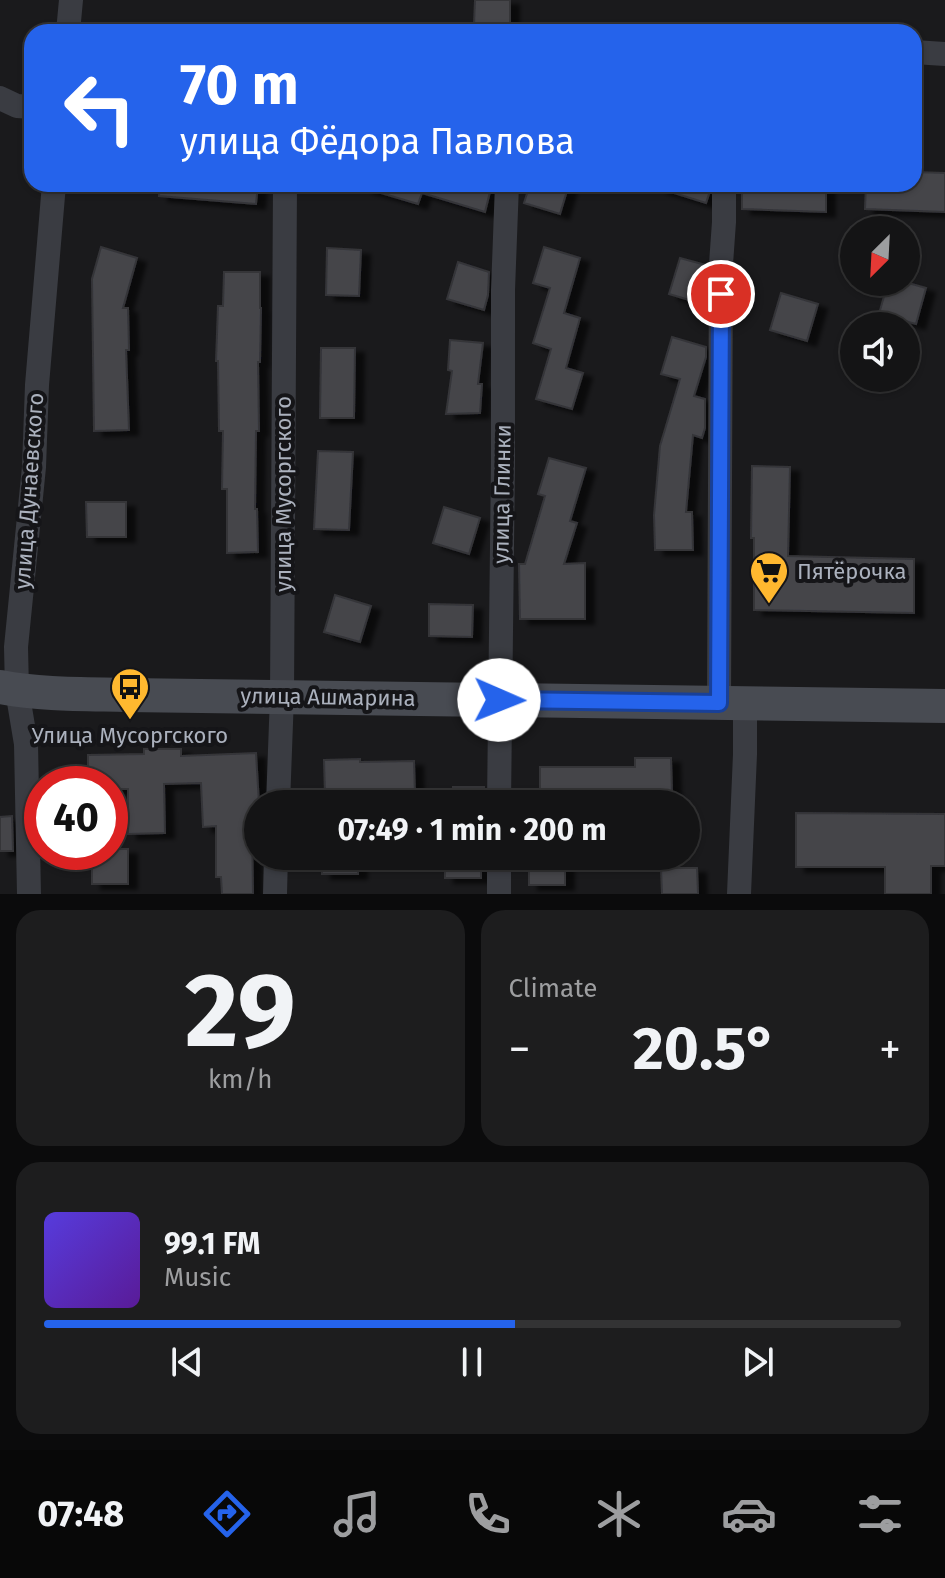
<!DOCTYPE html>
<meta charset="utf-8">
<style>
:root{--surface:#141415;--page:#1d1d1e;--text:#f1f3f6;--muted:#9d9ea0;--line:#333334;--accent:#2563eb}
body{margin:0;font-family:"Fira Sans",sans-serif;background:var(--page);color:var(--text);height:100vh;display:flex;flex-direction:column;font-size:30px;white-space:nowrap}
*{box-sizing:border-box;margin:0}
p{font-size:26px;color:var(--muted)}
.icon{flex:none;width:44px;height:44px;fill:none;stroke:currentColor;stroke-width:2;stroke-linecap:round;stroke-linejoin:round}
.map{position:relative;height:894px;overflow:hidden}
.drawer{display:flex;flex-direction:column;gap:16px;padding:16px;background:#0b0b0c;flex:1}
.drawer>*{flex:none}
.top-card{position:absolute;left:24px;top:24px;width:898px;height:168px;border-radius:24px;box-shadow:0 2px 6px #0004,0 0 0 2px var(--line);background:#2563eb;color:#fff;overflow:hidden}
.needle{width:52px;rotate:204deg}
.tools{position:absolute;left:840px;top:216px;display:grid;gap:16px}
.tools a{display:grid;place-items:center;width:80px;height:80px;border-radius:50%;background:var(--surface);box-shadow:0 2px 6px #0004,0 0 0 2px var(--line);font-size:40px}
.speed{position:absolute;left:24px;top:766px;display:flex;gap:16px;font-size:40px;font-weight:700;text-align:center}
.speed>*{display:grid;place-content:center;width:104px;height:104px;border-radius:50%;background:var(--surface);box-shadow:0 2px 6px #0004,0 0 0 2px var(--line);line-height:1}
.speed .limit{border:12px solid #d22;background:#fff;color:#111}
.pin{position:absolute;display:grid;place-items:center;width:68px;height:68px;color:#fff;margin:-34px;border:4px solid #fff;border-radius:50%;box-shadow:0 2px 8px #0007}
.me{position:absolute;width:88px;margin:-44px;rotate:91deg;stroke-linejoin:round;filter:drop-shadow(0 0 6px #0008)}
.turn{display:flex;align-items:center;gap:28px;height:168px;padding:0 24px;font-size:36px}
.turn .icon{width:104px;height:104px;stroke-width:2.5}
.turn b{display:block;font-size:56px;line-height:68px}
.big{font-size:60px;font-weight:700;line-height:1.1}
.drawer .card{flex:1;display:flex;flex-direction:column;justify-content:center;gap:12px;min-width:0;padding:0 28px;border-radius:24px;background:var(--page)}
.drawer .dial{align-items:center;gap:0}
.dial b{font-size:104px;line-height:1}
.song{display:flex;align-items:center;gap:24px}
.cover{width:96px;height:96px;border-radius:12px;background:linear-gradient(135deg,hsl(250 70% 55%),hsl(270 70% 35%))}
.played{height:8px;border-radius:4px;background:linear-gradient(90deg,var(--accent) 55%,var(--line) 55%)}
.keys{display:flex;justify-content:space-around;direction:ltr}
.heat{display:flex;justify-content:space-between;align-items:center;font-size:44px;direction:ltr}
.drawer .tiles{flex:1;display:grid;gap:16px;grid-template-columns:1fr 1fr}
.card:last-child{grid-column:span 2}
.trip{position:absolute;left:244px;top:790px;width:456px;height:80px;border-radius:40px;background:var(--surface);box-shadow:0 2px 6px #0004,0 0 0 2px var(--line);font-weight:700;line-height:80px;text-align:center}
.tab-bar{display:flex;height:128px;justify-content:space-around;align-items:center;background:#080808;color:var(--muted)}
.tab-bar .icon{width:56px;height:56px}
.tab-bar .on{color:var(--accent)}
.tab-bar b{font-size:36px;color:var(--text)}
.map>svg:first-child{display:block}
</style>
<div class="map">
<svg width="945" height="894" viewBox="0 0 945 894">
<defs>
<filter id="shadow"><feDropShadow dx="9" dy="5" stdDeviation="2" flood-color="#0009"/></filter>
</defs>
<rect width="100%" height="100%" fill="#1a1a1c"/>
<!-- building -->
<path fill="#44454a" stroke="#343439" stroke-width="2" filter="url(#shadow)" d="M475,0H510V25H474Z
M914,172L945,173V212L865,209L866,184H914Z
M160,184H258L256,204L159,196Z
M364,184H492L485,212L422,193L418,204L364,188Z
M530,184H569L560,214L524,203Z
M658,184H709V194L706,203L658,188Z
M742,184H826V212L742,209Z
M101,247L137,258L123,308H128L129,350H126L129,430L94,431L92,279Z
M544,247L580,258L564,313L580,318L566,368L583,373L572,409L536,399L551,349L533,343L550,288L533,283Z
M327,248L361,250L359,296L326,295Z
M680,258L706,265V305L669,294Z
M458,262L489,272L488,295L484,310L447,299Z
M224,272H260V308H261L260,362H258L259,431H256L255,509H257L258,552L227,553V489H222L223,431H219L218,361H216L218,306H223Z
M888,282H905L926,288L916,324L879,314Z
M781,293L818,304L807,341L770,330Z
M672,337L706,347V357L694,396L705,399V428L702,438L693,435L686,512H692L693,550H655L654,515L660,446L680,379L661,374Z
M450,340L483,343L478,384H482L480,413L446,414L452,371L448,370Z
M321,348H355L354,418H320Z
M318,451L353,452L349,530L314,529Z
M549,458L586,468L570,521L577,523L564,564L585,563V619H520L519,564H525L545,496L538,494Z
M752,466L790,467L788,556L914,559V613L754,610V538H751Z
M86,502H126V537H87Z
M444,507L480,518L469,554L433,543Z
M335,595L371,606L360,642L324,632Z
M429,604L473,605L472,637L429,636Z
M144,749H181V756L256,753L259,804L258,825H252L253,894H222L221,877H216V826L203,827L201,783L164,784L165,833L128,834V789H110V784H88V755L144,754Z
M635,758H671L672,793L623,794V802H540V767H635Z
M360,759V762L414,761L415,796H379V794H325L324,760Z
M453,787H484V804H453Z
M796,813L945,814V866H931V894H885V867H796Z
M12,816L13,851H0V817Z
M110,849H128V884H92V852H110Z
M322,856H358V874H322Z
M445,856H481V878H445Z
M529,856H565V885H529Z
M661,868H697L698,894H662Z"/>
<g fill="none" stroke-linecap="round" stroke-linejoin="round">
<!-- street -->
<path stroke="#3a3c42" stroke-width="24" d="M68,32L71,0
M914,52L945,54
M0,98L17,106L32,107
M719,703L721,264L724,222V184
M278,804L282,696L285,184
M499,804L503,459V290L507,184
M499,856V894
M29,894L26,744L17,690L16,647L34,467L37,385L54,184
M275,894L276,856
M739,894L745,754V703"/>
<!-- secondary -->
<path stroke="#484b52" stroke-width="34" d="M0,687C42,695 85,694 127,695L945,706"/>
</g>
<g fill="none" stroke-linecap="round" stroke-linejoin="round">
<!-- route casing -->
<g stroke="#184099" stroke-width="20">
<path id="route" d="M499,700L719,703L721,294"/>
</g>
<!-- route -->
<use href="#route" stroke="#2563eb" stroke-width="14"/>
</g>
<!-- icons -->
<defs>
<g id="supermarket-pin" transform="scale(2)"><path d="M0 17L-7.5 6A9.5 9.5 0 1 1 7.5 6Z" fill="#ffb82f" stroke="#151518"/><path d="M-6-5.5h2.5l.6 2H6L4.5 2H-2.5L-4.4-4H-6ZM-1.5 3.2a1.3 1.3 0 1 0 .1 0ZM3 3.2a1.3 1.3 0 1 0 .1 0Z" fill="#111"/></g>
<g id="bus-pin" transform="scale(2)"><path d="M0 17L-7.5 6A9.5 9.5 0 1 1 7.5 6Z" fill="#ffb82f" stroke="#151518"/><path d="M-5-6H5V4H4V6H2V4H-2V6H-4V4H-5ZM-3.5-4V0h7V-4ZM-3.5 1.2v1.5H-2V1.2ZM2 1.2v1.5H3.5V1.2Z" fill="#111"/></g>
</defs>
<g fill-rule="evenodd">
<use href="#supermarket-pin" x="769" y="571"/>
<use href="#bus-pin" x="130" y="687"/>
</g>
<g text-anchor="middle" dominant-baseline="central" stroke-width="8" stroke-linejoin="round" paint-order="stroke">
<!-- street labels -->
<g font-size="22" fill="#abb1bd" stroke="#151518">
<text transform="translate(29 491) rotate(-86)">улица Дунаевского</text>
<text transform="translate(283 494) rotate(-90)">улица Мусоргского</text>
<text transform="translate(502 494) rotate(-89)">улица Глинки</text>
<text transform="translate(328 697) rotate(1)">улица Ашмарина</text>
</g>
<!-- poi labels -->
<g font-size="22" fill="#abb1bd" stroke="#151518" text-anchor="start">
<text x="797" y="571">Пятёрочка</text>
<text x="130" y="735" text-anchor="middle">Улица Мусоргского</text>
</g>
</g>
</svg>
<div class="tools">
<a><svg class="needle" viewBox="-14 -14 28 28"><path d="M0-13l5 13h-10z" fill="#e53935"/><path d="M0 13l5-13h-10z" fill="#9d9ea0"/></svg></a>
<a><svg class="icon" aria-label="sound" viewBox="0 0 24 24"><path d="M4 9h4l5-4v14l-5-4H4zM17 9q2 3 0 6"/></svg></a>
</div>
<div class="speed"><div class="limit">40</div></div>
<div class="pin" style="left:721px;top:294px;background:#d93025"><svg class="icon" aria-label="arrive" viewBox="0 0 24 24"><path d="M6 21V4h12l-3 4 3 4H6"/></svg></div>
<svg class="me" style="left:499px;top:700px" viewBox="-20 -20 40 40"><circle r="19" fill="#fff"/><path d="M0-13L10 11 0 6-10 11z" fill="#2563eb"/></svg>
<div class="trip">07:49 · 1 min · 200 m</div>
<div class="top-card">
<div class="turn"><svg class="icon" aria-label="left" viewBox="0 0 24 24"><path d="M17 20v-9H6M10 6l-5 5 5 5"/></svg><div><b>70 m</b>улица Фёдора Павлова</div></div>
</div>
</div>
<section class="drawer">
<div class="tiles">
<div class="card dial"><b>29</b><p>km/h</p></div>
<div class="card"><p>Climate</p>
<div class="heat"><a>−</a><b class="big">20.5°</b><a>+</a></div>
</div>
<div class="card">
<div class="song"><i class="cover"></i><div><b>99.1 FM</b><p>Music</p></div></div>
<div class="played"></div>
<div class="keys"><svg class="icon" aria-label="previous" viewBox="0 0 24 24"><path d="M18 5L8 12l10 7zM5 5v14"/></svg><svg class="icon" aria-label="pause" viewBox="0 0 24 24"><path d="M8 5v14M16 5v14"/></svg><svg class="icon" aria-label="next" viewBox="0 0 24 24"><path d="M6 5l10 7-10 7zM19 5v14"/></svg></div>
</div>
</div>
</section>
<nav class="tab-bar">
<b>07:48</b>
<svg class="icon on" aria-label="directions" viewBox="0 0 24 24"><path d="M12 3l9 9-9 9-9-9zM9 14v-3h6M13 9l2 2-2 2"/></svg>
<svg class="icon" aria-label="music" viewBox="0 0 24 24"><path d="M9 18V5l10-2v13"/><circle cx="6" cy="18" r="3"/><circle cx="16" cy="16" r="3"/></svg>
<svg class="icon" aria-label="phone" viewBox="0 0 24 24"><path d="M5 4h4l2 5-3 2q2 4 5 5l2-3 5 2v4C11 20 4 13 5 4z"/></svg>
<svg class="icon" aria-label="climate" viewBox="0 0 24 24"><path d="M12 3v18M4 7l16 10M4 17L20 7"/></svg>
<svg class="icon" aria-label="car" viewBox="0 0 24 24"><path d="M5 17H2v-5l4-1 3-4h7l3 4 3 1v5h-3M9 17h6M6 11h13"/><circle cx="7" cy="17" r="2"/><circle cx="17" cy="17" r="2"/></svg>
<svg class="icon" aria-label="filters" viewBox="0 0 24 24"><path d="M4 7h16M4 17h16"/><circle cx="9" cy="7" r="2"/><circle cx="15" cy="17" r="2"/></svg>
</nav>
